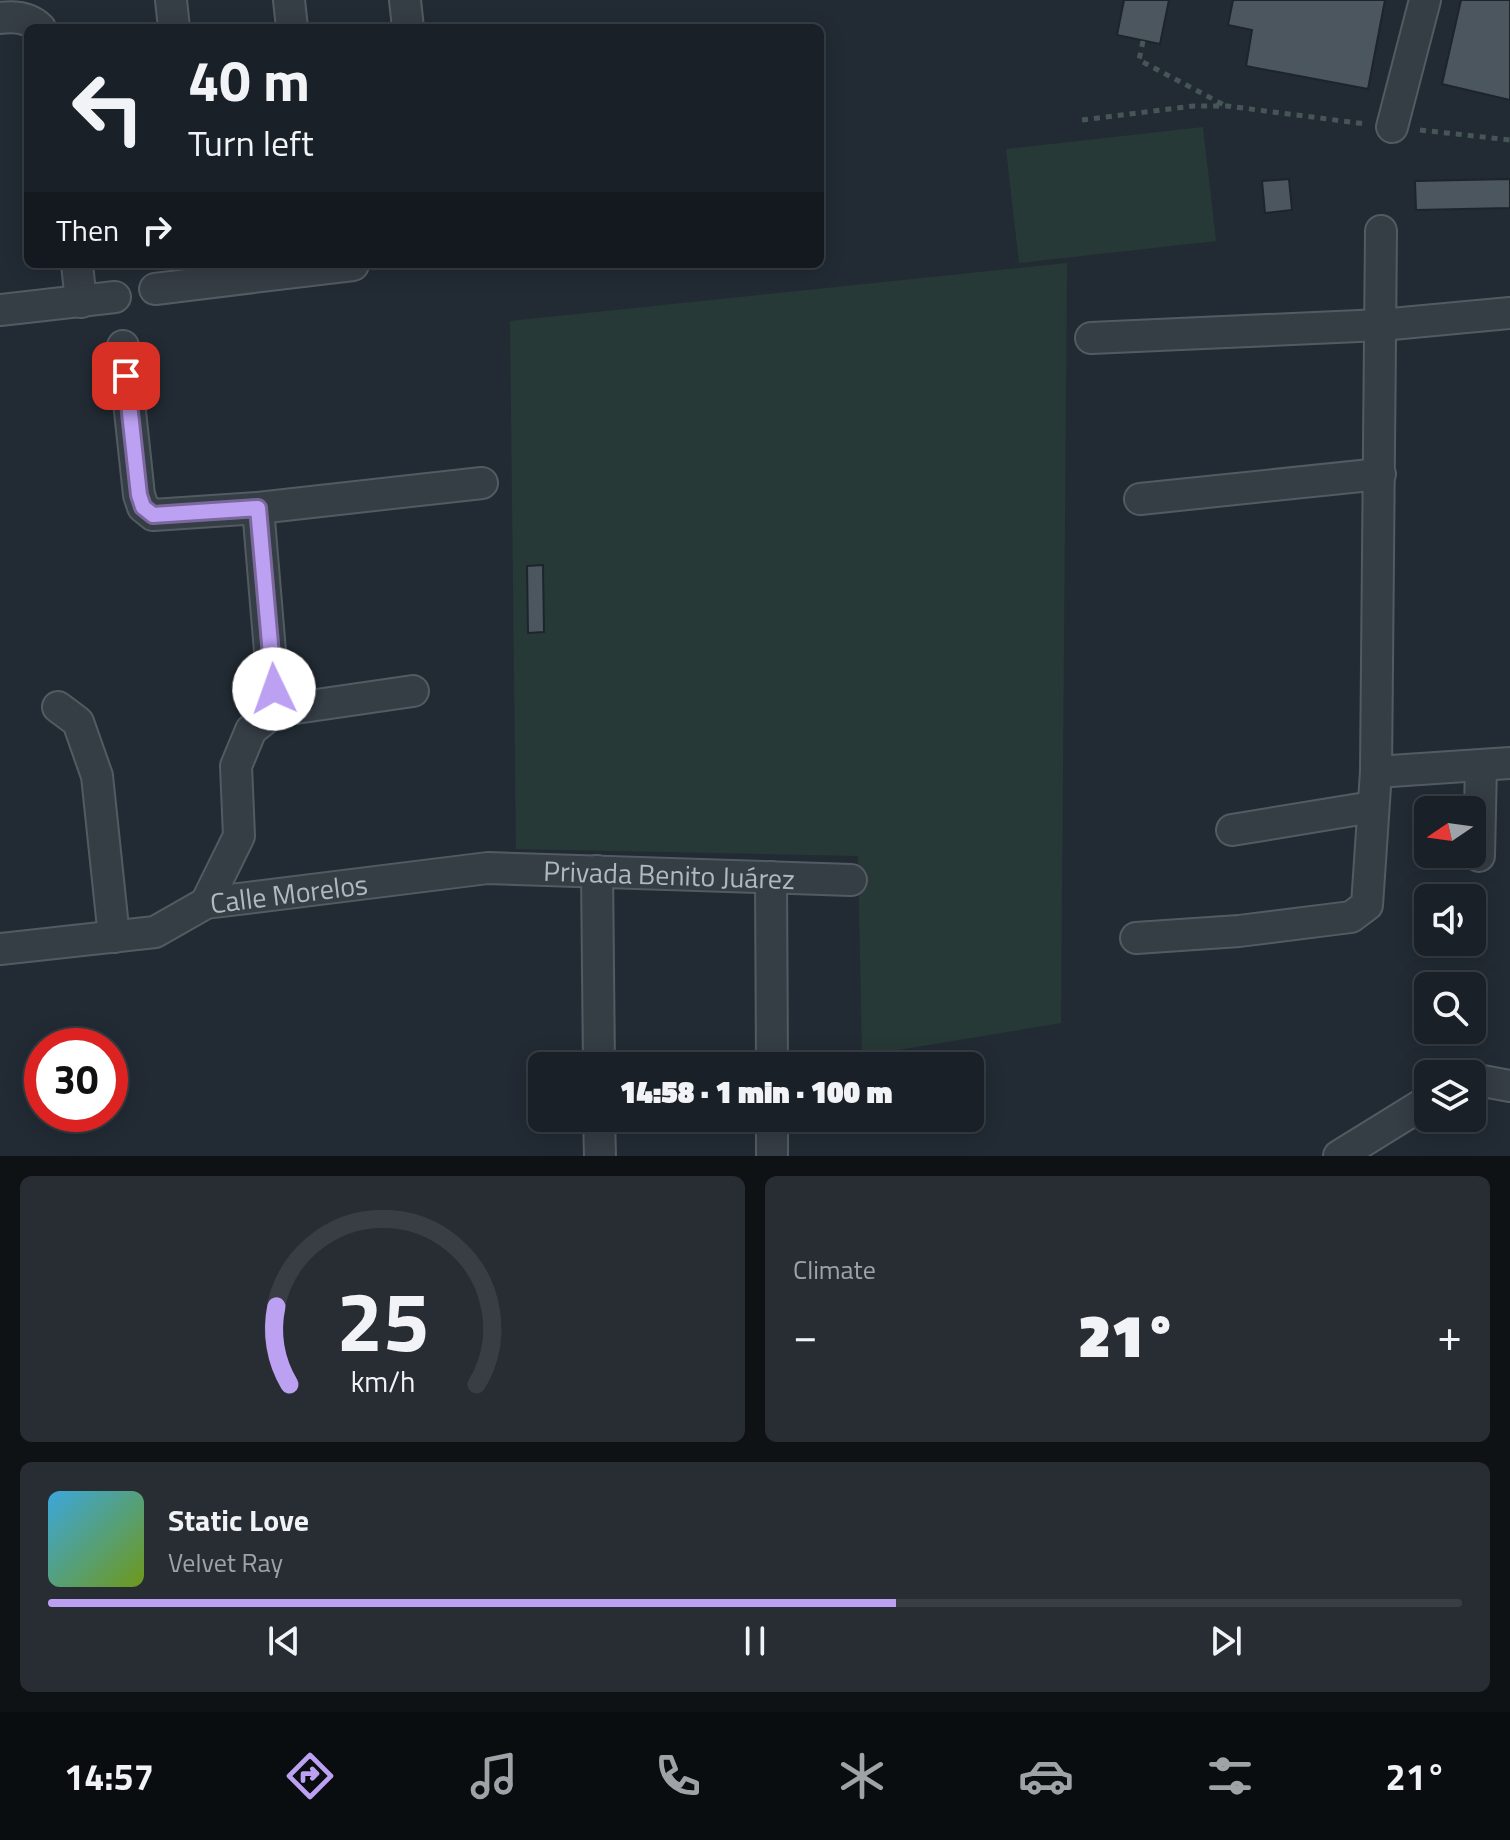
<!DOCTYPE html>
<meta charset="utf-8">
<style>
:root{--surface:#1a2027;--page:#272d33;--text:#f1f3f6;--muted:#9fa3a7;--line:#383e44;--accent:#bca0f2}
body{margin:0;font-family:"Titillium Web",sans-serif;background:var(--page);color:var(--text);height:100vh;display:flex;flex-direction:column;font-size:30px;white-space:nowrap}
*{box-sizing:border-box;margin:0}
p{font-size:26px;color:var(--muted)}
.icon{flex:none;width:44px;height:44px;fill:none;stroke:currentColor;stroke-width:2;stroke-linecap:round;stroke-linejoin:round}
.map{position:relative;height:1156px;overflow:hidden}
.details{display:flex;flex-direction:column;gap:20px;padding:20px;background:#0e1215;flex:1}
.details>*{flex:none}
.hud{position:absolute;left:24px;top:24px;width:800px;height:244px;border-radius:12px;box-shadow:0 4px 20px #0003,0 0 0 2px var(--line);background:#1a2027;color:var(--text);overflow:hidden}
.needle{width:52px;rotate:257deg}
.tools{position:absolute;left:1414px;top:796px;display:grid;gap:16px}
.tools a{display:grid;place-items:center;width:72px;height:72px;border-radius:12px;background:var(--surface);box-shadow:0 4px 20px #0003,0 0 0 2px var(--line);font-size:40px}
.speed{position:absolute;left:24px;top:1028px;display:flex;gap:16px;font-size:40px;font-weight:700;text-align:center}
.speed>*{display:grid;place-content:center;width:104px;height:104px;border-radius:50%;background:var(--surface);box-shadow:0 4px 20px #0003,0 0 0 2px var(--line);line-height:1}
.speed .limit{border:12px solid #d22;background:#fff;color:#111}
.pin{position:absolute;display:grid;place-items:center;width:68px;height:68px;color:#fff;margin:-34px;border-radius:16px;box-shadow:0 4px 12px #0006}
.me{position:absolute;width:88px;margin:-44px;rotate:357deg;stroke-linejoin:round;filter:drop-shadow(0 0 6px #0008)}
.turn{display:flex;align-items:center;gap:28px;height:168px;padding:0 32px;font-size:36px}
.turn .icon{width:104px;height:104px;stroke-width:2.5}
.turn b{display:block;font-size:56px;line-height:68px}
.then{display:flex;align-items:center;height:76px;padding:0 32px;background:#0003;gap:16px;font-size:30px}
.big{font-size:60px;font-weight:800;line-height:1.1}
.details .tile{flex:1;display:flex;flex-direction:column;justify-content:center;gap:12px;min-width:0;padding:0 28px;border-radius:12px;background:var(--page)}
.details .dial{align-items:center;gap:0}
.dial svg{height:208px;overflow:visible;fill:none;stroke:var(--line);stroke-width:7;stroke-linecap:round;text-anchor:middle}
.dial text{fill:var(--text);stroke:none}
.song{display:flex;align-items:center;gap:24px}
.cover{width:96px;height:96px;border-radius:12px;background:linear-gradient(135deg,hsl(200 70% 55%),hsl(80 70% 35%))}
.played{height:8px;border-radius:4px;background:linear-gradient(90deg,var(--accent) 60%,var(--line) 60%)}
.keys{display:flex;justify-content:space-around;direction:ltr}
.heat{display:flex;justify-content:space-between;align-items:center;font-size:44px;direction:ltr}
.details .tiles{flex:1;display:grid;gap:20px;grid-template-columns:1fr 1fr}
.tile:last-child{grid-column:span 2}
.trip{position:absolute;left:528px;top:1052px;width:456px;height:80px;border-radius:12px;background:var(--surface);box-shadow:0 4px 20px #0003,0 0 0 2px var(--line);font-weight:800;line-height:80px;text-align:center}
.menu{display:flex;height:128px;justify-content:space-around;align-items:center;background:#0a0d10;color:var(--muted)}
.menu .icon{width:56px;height:56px}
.menu .selected{color:var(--accent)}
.menu b{font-size:36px;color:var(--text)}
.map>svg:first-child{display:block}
</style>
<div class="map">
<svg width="1510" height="1156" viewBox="0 0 1510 1156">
<rect width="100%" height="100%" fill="#222b34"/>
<!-- green -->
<path fill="#273937" d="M1203,127L1216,241L1019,263L1006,149Z
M1067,263L1061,1023L862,1056L858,856L516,849L510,321Z"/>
<!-- building -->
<path fill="#4b565f" stroke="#1d242b" stroke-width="2" d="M1124,0H1169L1160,44L1117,35Z
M1233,0H1385L1368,89L1246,66L1252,30L1228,25Z
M1461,0H1510V100L1442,84Z
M1289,179L1292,210L1265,213L1262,181Z
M1510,179V208L1416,210L1415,181Z
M543,565L544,632L528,633L527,566Z"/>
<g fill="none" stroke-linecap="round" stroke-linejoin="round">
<!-- minor casing -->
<g stroke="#535b62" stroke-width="34">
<g id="minor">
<path d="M171,0L174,28"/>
<path d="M289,0L292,28"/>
<path d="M405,0L408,28"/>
<path d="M0,18C14,16 29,17 40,28"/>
<path d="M1392,127L1425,0"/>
<path d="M1381,231L1376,772L1510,763"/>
<path d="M77,264L81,302"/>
<path d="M155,289L353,265"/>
<path d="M0,310L115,297"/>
<path d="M1091,338L1381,325L1510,313"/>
<path d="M123,346L139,495L143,507L153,515L258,508L482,483"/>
<path d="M1140,499L1380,474"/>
<path d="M258,508L275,711"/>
<path d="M58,707L78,722L97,776L114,937"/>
<path d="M1232,830L1372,807"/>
<path d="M1479,856L1481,766"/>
<path d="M597,871L599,1066"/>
<path d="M771,877L772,1066"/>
<path d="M206,903L239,836L236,766L251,730L275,711L413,691"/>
<path d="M1136,938L1239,931L1351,917L1367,905L1376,772"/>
<path id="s1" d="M0,949L155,932L206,903L488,868L851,880"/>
<path d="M1472,1079L1510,1086"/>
<path d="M599,1118L600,1156"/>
<path d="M772,1118V1156"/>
<path d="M1339,1156L1428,1101"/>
</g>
</g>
<!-- path -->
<path stroke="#465656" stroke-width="5" stroke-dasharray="6 6" stroke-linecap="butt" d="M1143,41L1139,60L1226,106
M1082,120L1194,106H1227L1366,124
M1420,130L1510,140"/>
<!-- minor -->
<use href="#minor" stroke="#353d45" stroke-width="30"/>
</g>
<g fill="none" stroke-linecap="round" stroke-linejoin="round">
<!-- route casing -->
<g stroke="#7a689d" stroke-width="20">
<path id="route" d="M126,376L139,495L143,507L153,515L258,508L274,689"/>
</g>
<!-- route -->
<use href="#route" stroke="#bca0f2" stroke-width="14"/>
</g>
<g text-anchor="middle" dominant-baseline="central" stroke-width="8" stroke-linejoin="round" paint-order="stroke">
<!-- street labels -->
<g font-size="28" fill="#b0b8c1" stroke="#1b2229">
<text stroke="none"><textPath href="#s1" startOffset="680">Privada Benito Juárez</textPath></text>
<text stroke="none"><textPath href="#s1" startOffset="298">Calle Morelos</textPath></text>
</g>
</g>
</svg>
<div class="tools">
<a><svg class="needle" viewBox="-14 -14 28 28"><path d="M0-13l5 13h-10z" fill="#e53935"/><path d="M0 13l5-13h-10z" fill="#9fa3a7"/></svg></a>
<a><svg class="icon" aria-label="sound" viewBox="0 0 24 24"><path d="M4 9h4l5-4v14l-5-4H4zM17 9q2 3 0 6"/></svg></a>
<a><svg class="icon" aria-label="search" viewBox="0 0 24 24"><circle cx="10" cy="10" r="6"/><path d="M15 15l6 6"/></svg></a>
<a><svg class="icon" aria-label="layers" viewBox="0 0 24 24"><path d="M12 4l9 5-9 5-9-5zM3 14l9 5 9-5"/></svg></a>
</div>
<div class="speed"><div class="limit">30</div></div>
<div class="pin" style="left:126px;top:376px;background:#d93025"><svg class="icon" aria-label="arrive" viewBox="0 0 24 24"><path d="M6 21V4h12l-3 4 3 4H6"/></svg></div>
<svg class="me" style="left:274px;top:689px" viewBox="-20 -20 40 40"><circle r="19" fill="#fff"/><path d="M0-13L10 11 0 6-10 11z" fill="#bca0f2"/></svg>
<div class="trip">14:58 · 1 min · 100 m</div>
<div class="hud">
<div class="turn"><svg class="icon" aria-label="left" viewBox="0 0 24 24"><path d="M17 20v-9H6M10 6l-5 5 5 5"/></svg><div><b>40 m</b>Turn left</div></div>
<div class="then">Then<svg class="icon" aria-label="right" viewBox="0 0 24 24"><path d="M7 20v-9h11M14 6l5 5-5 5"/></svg></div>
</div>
</div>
<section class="details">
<div class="tiles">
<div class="tile dial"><svg viewBox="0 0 100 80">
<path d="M14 69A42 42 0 1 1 86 69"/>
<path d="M14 69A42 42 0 0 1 9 39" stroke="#bca0f2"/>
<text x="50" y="56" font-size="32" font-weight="700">25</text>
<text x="50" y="72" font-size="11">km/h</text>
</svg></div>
<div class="tile"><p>Climate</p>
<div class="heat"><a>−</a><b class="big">21°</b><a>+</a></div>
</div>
<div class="tile">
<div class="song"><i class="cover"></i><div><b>Static Love</b><p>Velvet Ray</p></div></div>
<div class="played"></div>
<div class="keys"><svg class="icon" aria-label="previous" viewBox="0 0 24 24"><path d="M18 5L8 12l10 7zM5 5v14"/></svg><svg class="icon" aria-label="pause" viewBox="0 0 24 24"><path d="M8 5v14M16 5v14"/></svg><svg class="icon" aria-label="next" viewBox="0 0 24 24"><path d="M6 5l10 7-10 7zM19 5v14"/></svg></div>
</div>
</div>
</section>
<nav class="menu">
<b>14:57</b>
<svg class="icon selected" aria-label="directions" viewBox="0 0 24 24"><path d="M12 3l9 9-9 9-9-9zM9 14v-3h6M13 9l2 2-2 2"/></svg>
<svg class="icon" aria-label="music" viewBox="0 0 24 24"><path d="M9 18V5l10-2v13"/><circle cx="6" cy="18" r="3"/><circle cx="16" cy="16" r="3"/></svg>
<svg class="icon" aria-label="phone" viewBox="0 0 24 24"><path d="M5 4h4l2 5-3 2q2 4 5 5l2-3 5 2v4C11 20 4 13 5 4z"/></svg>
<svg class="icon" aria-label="climate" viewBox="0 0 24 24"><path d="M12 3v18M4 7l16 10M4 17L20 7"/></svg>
<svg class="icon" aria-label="car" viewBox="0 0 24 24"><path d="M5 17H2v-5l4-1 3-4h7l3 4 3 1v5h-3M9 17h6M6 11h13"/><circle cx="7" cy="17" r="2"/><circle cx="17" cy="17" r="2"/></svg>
<svg class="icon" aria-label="filters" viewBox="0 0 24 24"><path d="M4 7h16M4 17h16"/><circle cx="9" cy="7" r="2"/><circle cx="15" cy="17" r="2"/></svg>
<b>21°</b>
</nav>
